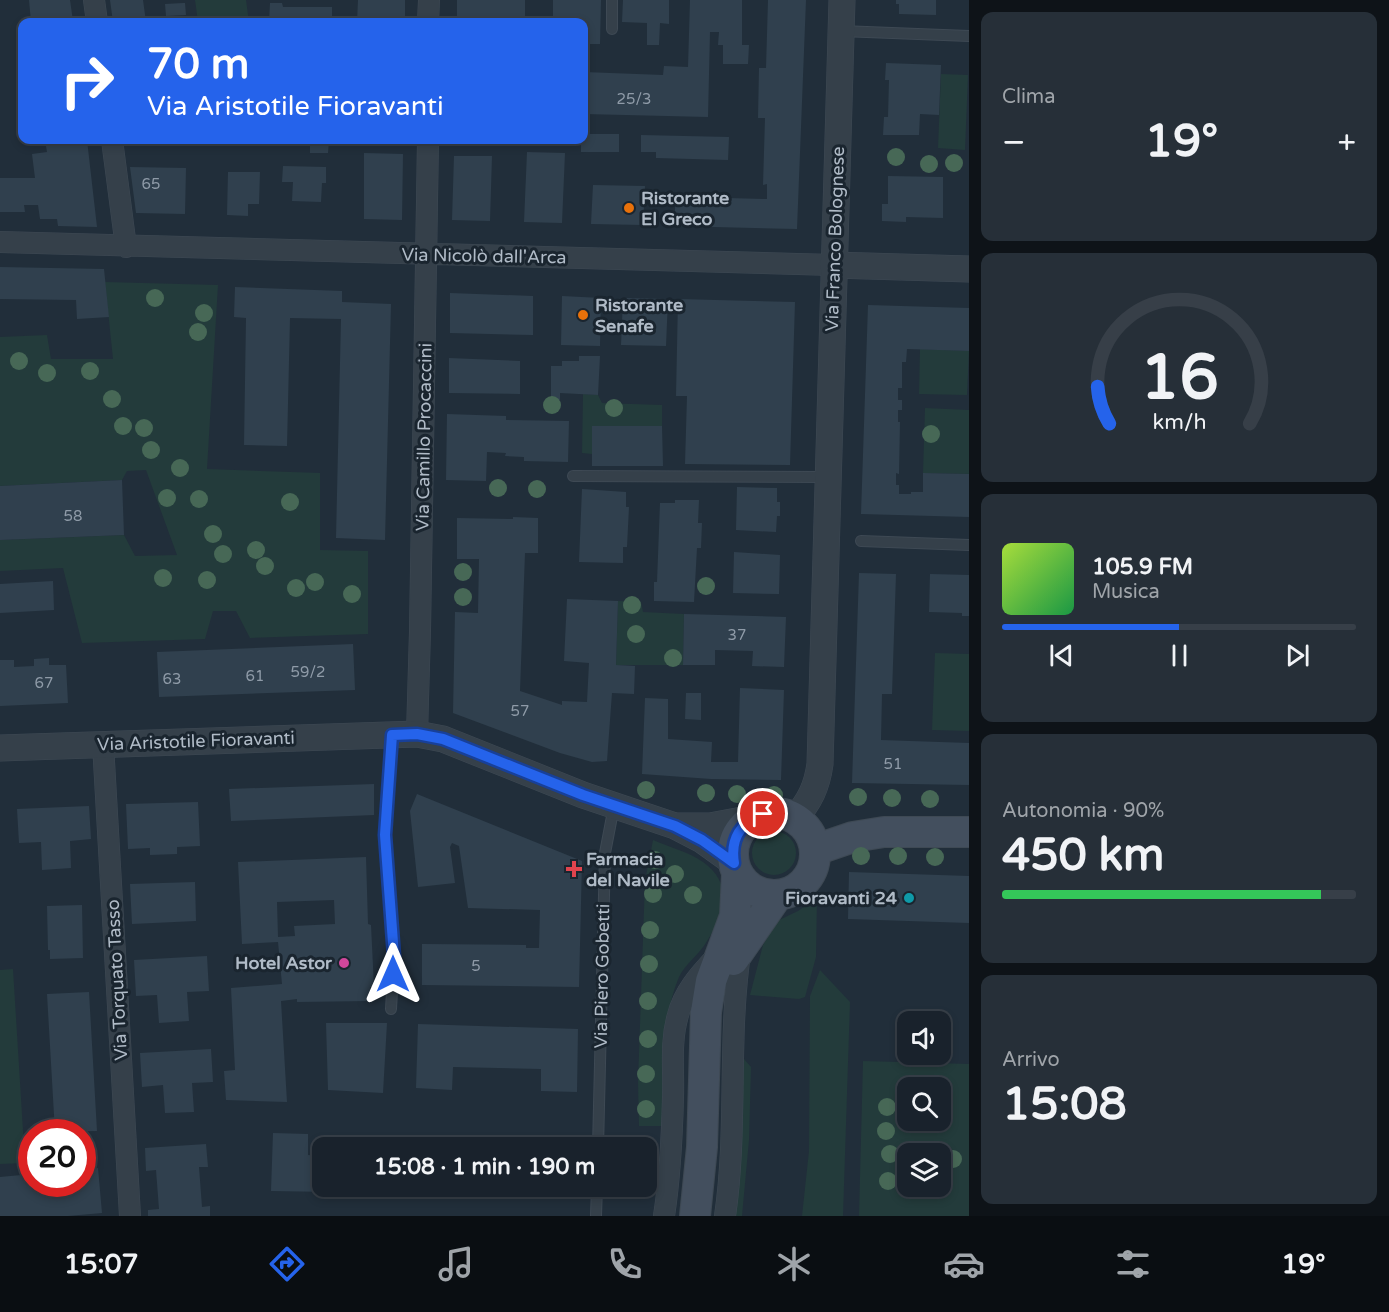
<!DOCTYPE html>
<html lang="it">
<meta charset="utf-8">
<style>
:root{--surface:#19222c;--page:#262f38;--text:#f1f3f6;--muted:#9fa4a9;--line:#373f48;--accent:#2563eb}
body{margin:0;font-family:"Varela Round",sans-serif;background:var(--page);color:var(--text);height:100vh;display:flex;flex-direction:column;font-size:22px;white-space:nowrap}
*{box-sizing:border-box;margin:0}
p{font-size:20px;color:var(--muted)}
.icon{flex:none;width:33px;height:33px;fill:none;stroke:currentColor;stroke-width:2;stroke-linecap:round;stroke-linejoin:round}
.map{position:relative;flex:1;overflow:hidden}
.side{display:flex;flex-direction:column;gap:12px;padding:12px;background:#0e1318;width:420px}
.side>*{flex:none}
.hud{position:absolute;left:18px;top:18px;width:570px;height:126px;border-radius:12px;box-shadow:0 3px 9px #0003,0 0 0 2px var(--line);background:#2563eb;color:#fff;overflow:hidden}
.buttons{position:absolute;left:897px;top:1011px;display:grid;gap:12px}
.buttons a{display:grid;place-items:center;width:54px;height:54px;border-radius:12px;background:var(--surface);box-shadow:0 3px 9px #0003,0 0 0 2px var(--line);font-size:30px}
.speed{position:absolute;left:18px;top:1119px;display:flex;gap:12px;font-size:30px;font-weight:700;text-align:center}
.speed>*{display:grid;place-content:center;width:78px;height:78px;border-radius:50%;background:var(--surface);box-shadow:0 3px 9px #0003,0 0 0 2px var(--line);line-height:1}
.speed .limit{border:9px solid #d22;background:#fff;color:#111}
.pin{position:absolute;display:grid;place-items:center;width:51px;height:51px;color:#fff;margin:-26px;border:3px solid #fff;border-radius:50%;box-shadow:0 2px 6px #0007}
.me{position:absolute;width:66px;margin:-33px;rotate:0deg;stroke-linejoin:round;filter:drop-shadow(0 0 4px #0008)}
.turn{display:flex;align-items:center;gap:21px;height:126px;padding:0 30px;font-size:27px}
.turn .icon{width:78px;height:78px;stroke-width:2.5}
.turn b{display:block;font-size:42px;line-height:51px}
.big{font-size:45px;font-weight:800;line-height:1.1}
.side .card{flex:1;display:flex;flex-direction:column;justify-content:center;gap:9px;min-width:0;padding:0 21px;border-radius:12px;background:var(--page)}
.side .dial{align-items:center;gap:0}
.dial svg{height:156px;overflow:visible;fill:none;stroke:var(--line);stroke-width:7;stroke-linecap:round;text-anchor:middle}
.dial text{fill:var(--text);stroke:none}
.song{display:flex;align-items:center;gap:18px}
.cover{width:72px;height:72px;border-radius:9px;background:linear-gradient(135deg,hsl(80 70% 55%),hsl(140 70% 35%))}
.played{height:6px;border-radius:3px;background:linear-gradient(90deg,var(--accent) 50%,var(--line) 50%)}
.keys{display:flex;justify-content:space-around;direction:ltr}
.heat{display:flex;justify-content:space-between;align-items:center;font-size:33px;direction:ltr}
.charge{height:9px;border-radius:4px;background:linear-gradient(90deg,#34c759 90%,var(--line) 0)}
.trip{position:absolute;left:312px;top:1137px;width:345px;height:60px;border-radius:12px;background:var(--surface);box-shadow:0 3px 9px #0003,0 0 0 2px var(--line);font-weight:800;line-height:60px;text-align:center}
.menu{display:flex;height:96px;justify-content:space-around;align-items:center;background:#0a0e12;color:var(--muted)}
.menu .icon{width:42px;height:42px}
.menu .selected{color:var(--accent)}
.menu b{font-size:27px;color:var(--text)}
main{display:flex;flex:1;min-height:0}
.map>svg:first-child{display:block}
</style>
<main>
<div class="map">
<svg width="969" height="1216" viewBox="0 0 969 1216">
<rect width="100%" height="100%" fill="#212e3a"/>
<!-- green -->
<path fill="#233b3b" fill-rule="evenodd" d="M195,0H246L249,22H198Z
M941,74L968,75L965,150L938,148Z
M105,282L218,285L207,469L320,473V550L368,551V634L250,638L236,611H213L205,639L82,643L63,568L0,571V540L124,535L135,556L177,555L146,470L127,471L122,480L0,486V337L47,335L51,359H113Z
M920,349L969,351L967,395L919,394Z
M583,394L598,395L602,403L662,405V426H593L592,454L582,453Z
M925,408L969,410V474L923,473Z
M618,601L641,602L643,612L684,614L683,665H616Z
M935,653L969,654V731L932,730Z
M752 853a22 22 0 1 1 44 0a22 22 0 1 1-44 0Z
M653,840C669,847 689,852 703,862C734,884 725,914 707,941C700,954 685,964 679,977C660,1021 666,1079 665,1126H639L638,1082L645,881Z
M817,898L816,957L805,997L799,999L750,995L763,945L777,921L798,911Z
M13,969L25,1163L0,1164V970Z
M820,970L850,1002L843,1216H802L809,1151L810,996Z
M744,1059L751,1067L749,1140L742,1216H734Z
M863,1061L969,1064V1216H859ZM908,1088H940V1120H908ZM908,1154H940V1186H908Z"/>
<!-- building -->
<path fill="#30404e" fill-rule="evenodd" d="M29,0H70L73,21L31,22Z
M110,0H143L146,22H113Z
M358,0H405V22H357Z
M457,0H525V22H457Z
M553,0H601L600,44H584V22H553Z
M623,0H669V24L660,23L659,45H647V23L622,22Z
M690,0H742V45H749L748,64H723V45H718L719,32H710L708,117L584,114V72L663,75L664,66L688,67Z
M768,0H806L797,229L674,226L676,193L726,195L727,198L767,199V184L763,185L765,118H758L759,68H766Z
M896,0H936V15L899,14V4H896Z
M183,3H185L186,15L166,16L165,4Z
M270,3H282L283,7H332V22H269Z
M197,18L198,22H174V21Z
M886,63L941,65L939,115L920,114L919,135H883L884,117H888L889,80H885Z
M584,134H619V152H581V140H584Z
M641,135L729,137L728,160L656,158V152H641Z
M45,140H87L97,227L58,226L57,219H40L38,205H24L25,212H0V178H35L32,154L47,152Z
M310,140H329L328,153H310Z
M527,152L565,153L562,223L524,222Z
M364,153L403,154L402,220L364,219Z
M454,156H492L490,221L452,220Z
M283,166L326,167V183H322L321,202L292,201L293,182H282Z
M130,167L186,168L185,214L136,213Z
M228,172H260L259,204H248V216L227,215Z
M888,176L943,177V218L906,217V222L882,221V204H888Z
M593,185L645,186L643,225L591,224Z
M0,267L104,269L109,317L77,319L76,300L0,299Z
M235,287L342,291V302L391,304L385,540L336,538L341,319L290,318L287,446L244,445L246,318L234,317Z
M450,293L533,296V335L450,333Z
M562,296L601,298L600,346L561,345Z
M623,298L668,299L666,346L621,345Z
M678,299L795,302L790,465L685,464L687,396H676Z
M868,305L969,308V351L907,349L906,362H902V388H898V400H902V410H898V422H900L899,474L896,473V485H899V494H911V492H923V473L969,474V517L861,514Z
M579,356H600L598,395L560,393V400H551V366H562V361H579Z
M449,358L520,361V394L449,393Z
M447,414L506,416V420L569,421L568,462L524,461V457L505,456L506,453L487,452L486,481L446,480Z
M592,426H662L663,466H592Z
M122,480L124,535L0,540V486Z
M737,487L777,488V502H780V516H777L776,532L736,530Z
M582,489L626,492V507H629L627,547H623V563L579,562Z
M675,500H699L698,523H702L701,548H697L694,602L654,601V582H657L660,503H675Z
M513,517L538,518V553H525L520,691L562,705V701L587,702L589,663L564,661L567,599L618,601L616,665L635,666L634,694L612,693L607,761L592,762L560,753L453,713L455,612L478,613L479,559H457V518L513,519Z
M734,552L780,555L779,594L733,593Z
M859,573L896,574L892,694H882L881,740L969,743V785L852,783Z
M930,574L969,575V616H962V613L929,612Z
M53,581L54,610L0,613V584Z
M684,614L786,617L784,667L752,666L753,651L715,650V665H683Z
M353,644L355,690L159,697L157,652Z
M49,658V665H66L68,703L0,706V660H14V667L34,666V659Z
M740,688L784,690L781,780L711,779L642,774L645,698L668,699V739L712,742L711,762H738Z
M686,693H701V720L685,719Z
M374,784V815L231,821L229,789Z
M417,794L582,861L579,987L422,985V944L526,945V948H539L540,910L468,908L459,846L452,843L450,847L455,883L418,887L410,811Z
M198,802L200,846L177,847V854L150,855V848L128,849L126,804Z
M89,806L91,839L70,841L71,868L42,870L41,842L19,843L17,809Z
M366,857L368,924L371,925L374,987H370V1001L297,1002V999L281,1001L287,1102L226,1100L224,1071L235,1070L231,988L282,984L278,942L242,944L238,862ZM334,900L335,924L294,926L295,936L278,937L277,902Z
M849,872L969,876V923L848,919Z
M195,882L196,921L132,924L130,884Z
M82,905L83,958L50,959V950H48L47,906Z
M207,956L209,991L187,992L189,1021L159,1023L157,995L136,996L134,960Z
M89,992L97,1131L55,1132L47,994Z
M326,1023H387L383,1093L328,1090Z
M418,1024L578,1029L577,1092L541,1091V1069L453,1067L452,1090L416,1088Z
M211,1049L213,1082L192,1083L194,1112L165,1113L163,1085L142,1087L140,1053Z
M273,1133L308,1134V1155L322,1156V1186H391V1193L271,1191Z
M358,1136L393,1137L392,1148H358Z
M447,1136L486,1137V1148H447Z
M537,1138L576,1139L575,1148H537Z
M206,1144L208,1167H199L202,1207L210,1206V1216H148V1210L159,1209L156,1170L146,1171L145,1148Z
M98,1168L102,1213L68,1216H0V1177L32,1174V1184H82V1170Z
M446,1186H485L484,1193L446,1191Z
M536,1186H574V1195L536,1194Z"/>
<g fill="none" stroke-linecap="round" stroke-linejoin="round">
<!-- service casing -->
<g stroke="#3e4954" stroke-width="12">
<path id="service" d="M612,29V0
M841,31L969,36
M573,476L828,477
M861,541L969,545
M391,1009L394,956L385,835L392,735
M598,1148L605,853L614,806
M596,1216L597,1186"/>
</g>
<!-- minor casing -->
<g stroke="#3e4954" stroke-width="22">
<path id="minor" d="M94,0L97,22
M428,22L429,0
M112,140L126,247
M0,242L833,265
M417,734L420,631L428,140
M103,744L130,1216
M664,1216C670,1177 672,1137 673,1097C674,1070 670,1042 678,1015C684,992 699,975 715,958
M725,1216C738,1127 727,1036 741,947"/>
</g>
<!-- tertiary casing -->
<g stroke="#3e4954" stroke-width="27">
<path id="tertiary" d="M833,265L969,269
M0,748L417,734L443,739L583,795L675,826L702,840L734,863
M795,818C810,801 817,786 820,764L842,0
M678,826H710L753,818"/>
</g>
<!-- secondary casing -->
<g stroke="#3e4954" stroke-width="32">
<path id="secondary" d="M733 854a41 41 0 1 1 82 0a41 41 0 1 1-82 0Z
M815,850L853,837L884,832H969
M733,960L777,896
M695,1216L702,1147L706,1012L711,981L735,916L737,874"/>
</g>
<!-- service -->
<use href="#service" stroke="#35404a" stroke-width="10"/>
<!-- minor -->
<use href="#minor" stroke="#35404a" stroke-width="21"/>
<!-- tertiary -->
<use href="#tertiary" stroke="#35404a" stroke-width="26"/>
<!-- secondary -->
<use href="#secondary" stroke="#434f5e" stroke-width="30"/>
</g>
<!-- trees -->
<g fill="#476856">
<circle cx="896" cy="157" r="9"/>
<circle cx="954" cy="163" r="9"/>
<circle cx="929" cy="164" r="9"/>
<circle cx="155" cy="298" r="9"/>
<circle cx="204" cy="313" r="9"/>
<circle cx="198" cy="332" r="9"/>
<circle cx="19" cy="361" r="9"/>
<circle cx="90" cy="371" r="9"/>
<circle cx="47" cy="373" r="9"/>
<circle cx="112" cy="399" r="9"/>
<circle cx="552" cy="405" r="9"/>
<circle cx="614" cy="408" r="9"/>
<circle cx="123" cy="426" r="9"/>
<circle cx="144" cy="428" r="9"/>
<circle cx="931" cy="434" r="9"/>
<circle cx="151" cy="450" r="9"/>
<circle cx="180" cy="468" r="9"/>
<circle cx="498" cy="488" r="9"/>
<circle cx="537" cy="489" r="9"/>
<circle cx="167" cy="498" r="9"/>
<circle cx="199" cy="499" r="9"/>
<circle cx="290" cy="502" r="9"/>
<circle cx="213" cy="534" r="9"/>
<circle cx="256" cy="550" r="9"/>
<circle cx="223" cy="554" r="9"/>
<circle cx="265" cy="566" r="9"/>
<circle cx="463" cy="572" r="9"/>
<circle cx="163" cy="578" r="9"/>
<circle cx="207" cy="580" r="9"/>
<circle cx="315" cy="582" r="9"/>
<circle cx="706" cy="586" r="9"/>
<circle cx="296" cy="588" r="9"/>
<circle cx="352" cy="594" r="9"/>
<circle cx="463" cy="597" r="9"/>
<circle cx="632" cy="605" r="9"/>
<circle cx="636" cy="634" r="9"/>
<circle cx="673" cy="658" r="9"/>
<circle cx="646" cy="790" r="9"/>
<circle cx="706" cy="793" r="9"/>
<circle cx="737" cy="794" r="9"/>
<circle cx="774" cy="795" r="9"/>
<circle cx="858" cy="797" r="9"/>
<circle cx="892" cy="798" r="9"/>
<circle cx="930" cy="799" r="9"/>
<circle cx="861" cy="856" r="9"/>
<circle cx="898" cy="856" r="9"/>
<circle cx="935" cy="857" r="9"/>
<circle cx="655" cy="860" r="9"/>
<circle cx="675" cy="874" r="9"/>
<circle cx="653" cy="894" r="9"/>
<circle cx="693" cy="895" r="9"/>
<circle cx="650" cy="930" r="9"/>
<circle cx="649" cy="964" r="9"/>
<circle cx="648" cy="1001" r="9"/>
<circle cx="648" cy="1039" r="9"/>
<circle cx="646" cy="1074" r="9"/>
<circle cx="887" cy="1107" r="9"/>
<circle cx="646" cy="1109" r="9"/>
<circle cx="886" cy="1131" r="9"/>
<circle cx="890" cy="1154" r="9"/>
<circle cx="953" cy="1159" r="9"/>
<circle cx="888" cy="1181" r="9"/>
</g>
<g fill="none" stroke-linecap="round" stroke-linejoin="round">
<!-- route casing -->
<g stroke="#184099" stroke-width="15">
<path id="route" d="M393,974L394,956L385,835L392,735L417,734L443,739L583,795L675,826L702,840L734,863C730,839 741,822 763,814"/>
</g>
<!-- route -->
<use href="#route" stroke="#2563eb" stroke-width="10"/>
</g>
<!-- markers -->
<g fill="#e8710a" stroke="#1a252f" stroke-width="2">
<circle cx="629" cy="208" r="6"/>
<circle cx="583" cy="315" r="6"/>
</g>
<path fill="#e0444e" stroke="#1a252f" stroke-width="2" d="M571 860h6v6h6v6h-6v6h-6v-6h-6v-6h6z"/>
<circle fill="#0f9aa8" stroke="#1a252f" stroke-width="2" cx="909" cy="898" r="6"/>
<circle fill="#d1479c" stroke="#1a252f" stroke-width="2" cx="344" cy="963" r="6"/>
<g text-anchor="middle" dominant-baseline="central" stroke-width="6" stroke-linejoin="round" paint-order="stroke">
<!-- number labels -->
<g font-size="15" fill="#8f9ba8">
<text x="634" y="99">25/3</text>
<text x="151" y="184">65</text>
<text x="73" y="516">58</text>
<text x="737" y="635">37</text>
<text x="308" y="672">59/2</text>
<text x="255" y="676">61</text>
<text x="172" y="679">63</text>
<text x="44" y="683">67</text>
<text x="520" y="711">57</text>
<text x="893" y="764">51</text>
<text x="476" y="966">5</text>
</g>
<!-- poi labels -->
<g font-size="18" font-weight="bold" fill="#b0bbc7" stroke="#1a252f" text-anchor="start">
<text x="641" y="198">Ristorante<tspan x="641" dy="21">El Greco</tspan></text>
<text x="595" y="305">Ristorante<tspan x="595" dy="21">Senafe</tspan></text>
<text x="586" y="859">Farmacia<tspan x="586" dy="21">del Navile</tspan></text>
<text x="897" y="898" text-anchor="end">Fioravanti 24</text>
<text x="332" y="963" text-anchor="end">Hotel Astor</text>
</g>
<!-- street labels -->
<g font-size="18" fill="#b0bbc7" stroke="#1a252f">
<text transform="translate(835 239) rotate(-88)">Via Franco Bolognese</text>
<text transform="translate(484 256) rotate(1)">Via Nicolò dall'Arca</text>
<text transform="translate(424 437) rotate(-89)">Via Camillo Procaccini</text>
<text transform="translate(196 741) rotate(-2)">Via Aristotile Fioravanti</text>
<text transform="translate(602 976) rotate(-89)">Via Piero Gobetti</text>
<text transform="translate(117 980) rotate(-93)">Via Torquato Tasso</text>
</g>
</g>
</svg>
<div class="buttons">
<a><svg class="icon" aria-label="sound" viewBox="0 0 24 24"><path d="M4 9h4l5-4v14l-5-4H4zM17 9q2 3 0 6"/></svg></a>
<a><svg class="icon" aria-label="search" viewBox="0 0 24 24"><circle cx="10" cy="10" r="6"/><path d="M15 15l6 6"/></svg></a>
<a><svg class="icon" aria-label="layers" viewBox="0 0 24 24"><path d="M12 4l9 5-9 5-9-5zM3 14l9 5 9-5"/></svg></a>
</div>
<div class="speed"><div class="limit">20</div></div>
<div class="pin" style="left:763px;top:814px;background:#d93025"><svg class="icon" aria-label="arrive" viewBox="0 0 24 24"><path d="M6 21V4h12l-3 4 3 4H6"/></svg></div>
<svg class="me" style="left:393px;top:974px" viewBox="-20 -20 40 40"><path d="M0-17L14 15 0 8-14 15z" fill="#2563eb" stroke="#fff" stroke-width="4"/></svg>
<div class="trip">15:08 · 1 min · 190 m</div>
<div class="hud">
<div class="turn"><svg class="icon" aria-label="right" viewBox="0 0 24 24"><path d="M7 20v-9h11M14 6l5 5-5 5"/></svg><div><b>70 m</b>Via Aristotile Fioravanti</div></div>
</div>
</div>
<section class="side">
<div class="card"><p>Clima</p>
<div class="heat"><a>−</a><b class="big">19°</b><a>+</a></div>
</div>
<div class="card dial"><svg viewBox="0 0 100 80">
<path d="M14 69A42 42 0 1 1 86 69"/>
<path d="M14 69A42 42 0 0 1 8 50" stroke="#2563eb"/>
<text x="50" y="56" font-size="32" font-weight="700">16</text>
<text x="50" y="72" font-size="11">km/h</text>
</svg></div>
<div class="card">
<div class="song"><i class="cover"></i><div><b>105.9 FM</b><p>Musica</p></div></div>
<div class="played"></div>
<div class="keys"><svg class="icon" aria-label="previous" viewBox="0 0 24 24"><path d="M18 5L8 12l10 7zM5 5v14"/></svg><svg class="icon" aria-label="pause" viewBox="0 0 24 24"><path d="M8 5v14M16 5v14"/></svg><svg class="icon" aria-label="next" viewBox="0 0 24 24"><path d="M6 5l10 7-10 7zM19 5v14"/></svg></div>
</div>
<div class="card"><p>Autonomia · 90%</p><b class="big">450 km</b><div class="charge"></div></div>
<div class="card"><p>Arrivo</p><b class="big">15:08</b></div>
</section>
</main>
<nav class="menu">
<b>15:07</b>
<svg class="icon selected" aria-label="directions" viewBox="0 0 24 24"><path d="M12 3l9 9-9 9-9-9zM9 14v-3h6M13 9l2 2-2 2"/></svg>
<svg class="icon" aria-label="music" viewBox="0 0 24 24"><path d="M9 18V5l10-2v13"/><circle cx="6" cy="18" r="3"/><circle cx="16" cy="16" r="3"/></svg>
<svg class="icon" aria-label="phone" viewBox="0 0 24 24"><path d="M5 4h4l2 5-3 2q2 4 5 5l2-3 5 2v4C11 20 4 13 5 4z"/></svg>
<svg class="icon" aria-label="climate" viewBox="0 0 24 24"><path d="M12 3v18M4 7l16 10M4 17L20 7"/></svg>
<svg class="icon" aria-label="car" viewBox="0 0 24 24"><path d="M5 17H2v-5l4-1 3-4h7l3 4 3 1v5h-3M9 17h6M6 11h13"/><circle cx="7" cy="17" r="2"/><circle cx="17" cy="17" r="2"/></svg>
<svg class="icon" aria-label="filters" viewBox="0 0 24 24"><path d="M4 7h16M4 17h16"/><circle cx="9" cy="7" r="2"/><circle cx="15" cy="17" r="2"/></svg>
<b>19°</b>
</nav>
